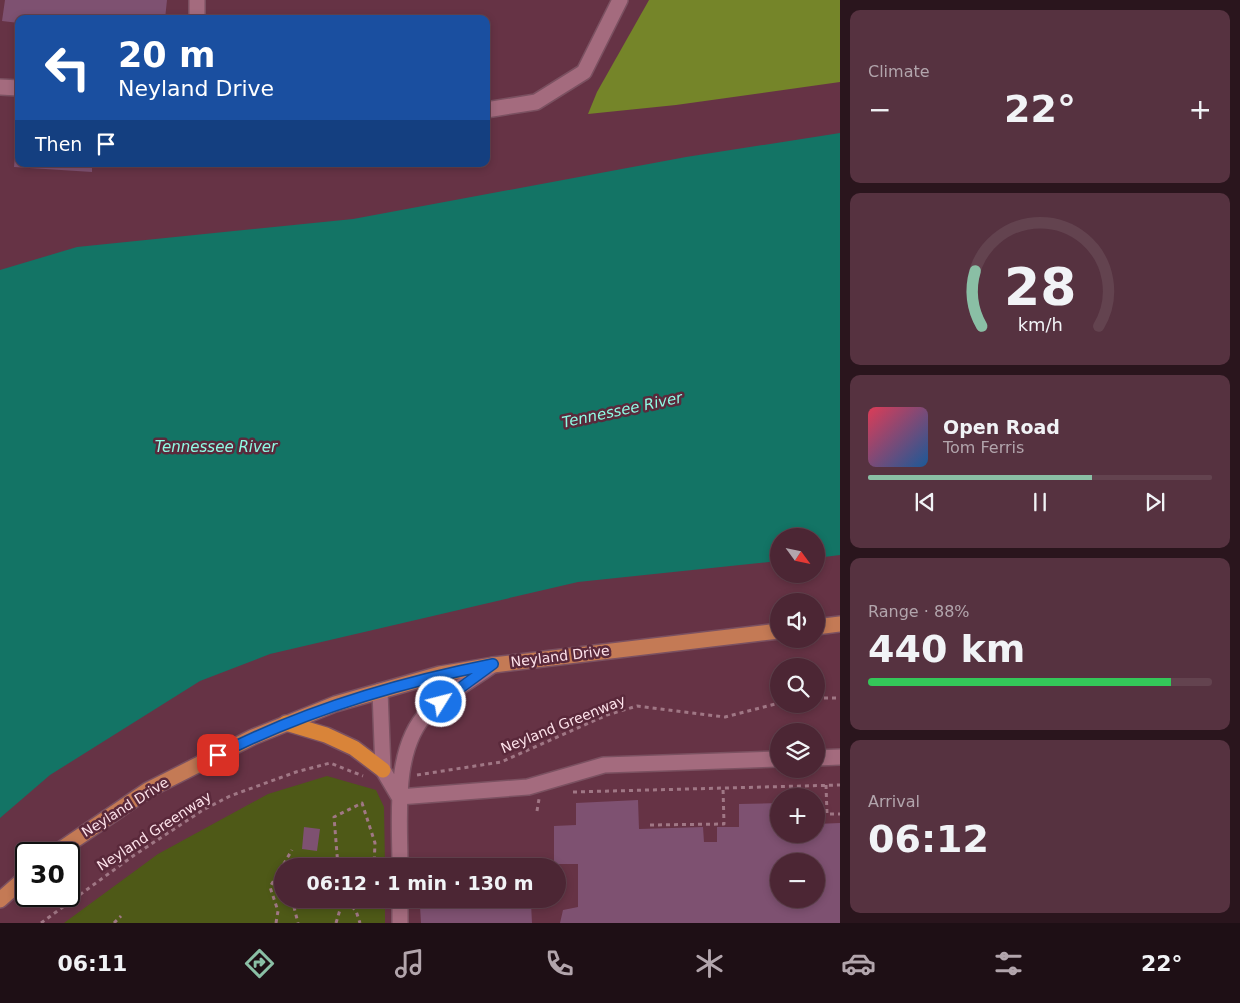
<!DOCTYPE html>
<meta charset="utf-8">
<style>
:root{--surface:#4c2634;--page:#563240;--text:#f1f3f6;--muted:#b2a5ac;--line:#63434f;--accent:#8abfa5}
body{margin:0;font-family:"DejaVu Sans",sans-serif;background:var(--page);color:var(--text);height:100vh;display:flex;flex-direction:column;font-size:19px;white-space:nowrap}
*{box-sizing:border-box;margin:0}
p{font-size:16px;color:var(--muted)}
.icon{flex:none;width:28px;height:28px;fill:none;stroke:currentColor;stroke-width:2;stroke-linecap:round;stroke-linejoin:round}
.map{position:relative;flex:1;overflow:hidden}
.sheet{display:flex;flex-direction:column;gap:10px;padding:10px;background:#2a151d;width:400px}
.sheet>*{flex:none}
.top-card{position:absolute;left:15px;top:15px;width:475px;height:152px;border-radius:10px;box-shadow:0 2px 8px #0003,0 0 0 1px var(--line);background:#1a4fa0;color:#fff;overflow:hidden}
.needle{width:32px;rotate:123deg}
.fabs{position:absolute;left:770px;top:528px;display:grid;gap:10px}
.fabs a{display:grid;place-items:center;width:55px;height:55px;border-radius:50%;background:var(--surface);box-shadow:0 2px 8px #0003,0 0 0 1px var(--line);font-size:25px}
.speed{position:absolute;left:15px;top:842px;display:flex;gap:10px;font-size:25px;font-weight:700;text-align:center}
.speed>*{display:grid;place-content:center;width:65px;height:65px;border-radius:50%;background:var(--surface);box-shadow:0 2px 8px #0003,0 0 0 1px var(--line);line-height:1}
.speed .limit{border:2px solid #111;border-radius:8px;background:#fff;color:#111}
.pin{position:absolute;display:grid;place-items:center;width:42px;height:42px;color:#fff;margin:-21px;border-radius:10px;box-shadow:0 2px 8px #0006}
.me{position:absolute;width:55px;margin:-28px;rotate:54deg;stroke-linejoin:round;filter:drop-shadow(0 0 4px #0008)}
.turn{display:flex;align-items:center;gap:18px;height:105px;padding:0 20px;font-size:22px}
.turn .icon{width:65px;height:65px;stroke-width:2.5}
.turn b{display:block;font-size:35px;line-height:42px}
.then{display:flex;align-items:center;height:48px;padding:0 20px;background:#0003;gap:10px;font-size:19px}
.big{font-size:38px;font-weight:800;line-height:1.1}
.sheet .widget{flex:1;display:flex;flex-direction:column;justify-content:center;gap:8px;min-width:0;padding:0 18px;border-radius:10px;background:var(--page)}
.sheet .dial{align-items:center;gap:0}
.dial svg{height:130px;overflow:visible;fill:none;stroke:var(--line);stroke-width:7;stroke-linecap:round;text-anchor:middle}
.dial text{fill:var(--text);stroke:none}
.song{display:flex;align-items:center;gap:15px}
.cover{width:60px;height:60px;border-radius:8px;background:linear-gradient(135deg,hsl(350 70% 55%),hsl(210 70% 35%))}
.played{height:5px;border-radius:2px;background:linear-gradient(90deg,var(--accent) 65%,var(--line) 65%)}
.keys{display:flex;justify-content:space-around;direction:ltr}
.heat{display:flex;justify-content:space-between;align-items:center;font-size:28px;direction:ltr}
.charge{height:8px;border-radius:4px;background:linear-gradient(90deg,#34c759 88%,var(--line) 0)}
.trip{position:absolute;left:274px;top:858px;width:292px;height:50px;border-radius:25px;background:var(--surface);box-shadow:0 2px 8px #0003,0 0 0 1px var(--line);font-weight:800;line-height:50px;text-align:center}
.tabs{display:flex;height:80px;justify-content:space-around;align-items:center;background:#1e0f15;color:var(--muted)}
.tabs .icon{width:35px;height:35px}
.tabs .on{color:var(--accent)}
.tabs b{font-size:22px;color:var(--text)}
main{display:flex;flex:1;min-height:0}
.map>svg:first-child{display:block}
</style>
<main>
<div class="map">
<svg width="840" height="923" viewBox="0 0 840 923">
<rect width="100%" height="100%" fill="#663345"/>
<!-- green -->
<path fill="#4e5917" d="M327,776L376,790L384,807L385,866H282V899H385V923H64L158,854L268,794Z"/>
<!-- forest -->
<path fill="#758529" d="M649,0H840V82L676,105L588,114L597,92Z"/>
<!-- water -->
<path fill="#137465" d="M840,133V555L816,558V536H779V561L578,582L270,654L200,681L50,775L0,818V270L77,247L353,219L686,157Z"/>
<!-- building -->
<path fill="#7e5171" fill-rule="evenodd" d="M5,0H167L165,19H19V23L2,21Z
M17,129H19V164H92V172L14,167Z
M638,800L639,829L703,827L704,842H717V827H739V804L779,803V834H816V824L840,823V923H560L563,910L578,907V864H554V826L576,825V803ZM779,861H816V899H779Z
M304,827L320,829L317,851L302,849Z
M491,899V904L531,903L532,923H421L420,906L441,905V900Z"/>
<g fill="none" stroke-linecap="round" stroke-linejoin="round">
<!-- minor casing -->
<g stroke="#7b5161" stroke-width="18">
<path id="minor" d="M197,0V19
M0,87L19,88
M486,110L536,102L584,72L620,0
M380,691L383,770L399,797
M816,758L840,757
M399,797L528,787L604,765L779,759
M400,866C400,819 392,748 428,712C446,694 472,680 493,665
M400,899V923"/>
</g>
<!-- major casing -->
<g stroke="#7b5161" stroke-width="18">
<path id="major" d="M816,627L840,624
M54,854L148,790L253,737L335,704L440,674L493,665L779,631
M0,900L26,877"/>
</g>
<!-- highway casing -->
<g stroke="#7b5161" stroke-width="18">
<path id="highway" d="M286,723L326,735L354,748L383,770"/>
</g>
<!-- path -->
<path stroke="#a07785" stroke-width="3" stroke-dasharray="4 4" stroke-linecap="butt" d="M816,698H840
M417,775L501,762L607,715L637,706L725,717L779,703
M826,785L827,814H840
M573,792L840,785
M537,811L539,799
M650,825L724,824L723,788
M338,866L334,817L362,803L375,843L374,866
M278,873L282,881
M292,899L298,923
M340,899L342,903H349L356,911L360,923
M41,923L133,856L203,810L230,796L296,772L330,763L363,776
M114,923L121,916
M276,923L278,911L270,887L292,850
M336,923L342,903"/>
<!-- minor -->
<use href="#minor" stroke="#a46b7e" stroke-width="15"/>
<!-- major -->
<use href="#major" stroke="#c47a55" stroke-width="15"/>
<!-- highway -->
<use href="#highway" stroke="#d98439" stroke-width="15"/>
</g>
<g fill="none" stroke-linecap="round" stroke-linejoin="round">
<!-- route casing -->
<g stroke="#114b97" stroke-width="12">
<path id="route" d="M218,755C305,710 397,683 493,664L441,702"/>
</g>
<!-- route -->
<use href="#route" stroke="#1a73e8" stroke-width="9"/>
</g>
<g text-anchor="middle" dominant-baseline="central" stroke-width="5" stroke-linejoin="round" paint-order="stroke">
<!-- street labels -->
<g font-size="14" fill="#fde2ea" stroke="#5a293b">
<text transform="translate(560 656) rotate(-7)">Neyland Drive</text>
<text transform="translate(563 724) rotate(-22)">Neyland Greenway</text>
<text transform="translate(125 807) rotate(-32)">Neyland Drive</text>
<text transform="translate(154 831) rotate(-33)">Neyland Greenway</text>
</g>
<!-- water labels -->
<g font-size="15" font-style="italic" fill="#8ffbe4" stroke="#5a293b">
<text transform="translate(622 410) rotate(-12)">Tennessee River</text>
<text x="216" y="447">Tennessee River</text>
</g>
</g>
</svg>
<div class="fabs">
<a><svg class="needle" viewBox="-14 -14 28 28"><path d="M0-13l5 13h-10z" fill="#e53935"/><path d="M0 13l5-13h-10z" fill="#b2a5ac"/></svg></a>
<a><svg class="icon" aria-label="sound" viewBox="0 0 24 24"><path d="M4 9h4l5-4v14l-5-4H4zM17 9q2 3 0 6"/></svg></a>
<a><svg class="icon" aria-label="search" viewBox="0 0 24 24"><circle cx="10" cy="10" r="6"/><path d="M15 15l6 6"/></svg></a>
<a><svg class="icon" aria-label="layers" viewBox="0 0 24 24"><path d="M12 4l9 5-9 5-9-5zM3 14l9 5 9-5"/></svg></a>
<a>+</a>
<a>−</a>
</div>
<div class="speed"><div class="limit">30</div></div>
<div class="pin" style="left:218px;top:755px;background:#d93025"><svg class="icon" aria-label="arrive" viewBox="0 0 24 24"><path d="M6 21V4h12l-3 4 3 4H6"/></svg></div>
<svg class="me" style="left:441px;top:702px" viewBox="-20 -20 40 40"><circle r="17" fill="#1a73e8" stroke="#fff" stroke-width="3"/><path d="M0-11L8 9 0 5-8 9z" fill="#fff"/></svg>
<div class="trip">06:12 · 1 min · 130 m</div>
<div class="top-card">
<div class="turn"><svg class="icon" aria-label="left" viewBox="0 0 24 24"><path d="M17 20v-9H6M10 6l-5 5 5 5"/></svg><div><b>20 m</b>Neyland Drive</div></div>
<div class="then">Then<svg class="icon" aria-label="arrive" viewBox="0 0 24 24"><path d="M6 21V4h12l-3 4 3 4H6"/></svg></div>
</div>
</div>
<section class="sheet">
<div class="widget"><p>Climate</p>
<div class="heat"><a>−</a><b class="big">22°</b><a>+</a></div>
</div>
<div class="widget dial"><svg viewBox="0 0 100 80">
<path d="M14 69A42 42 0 1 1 86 69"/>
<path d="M14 69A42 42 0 0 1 10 35" stroke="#8abfa5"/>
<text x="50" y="56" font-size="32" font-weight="700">28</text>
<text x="50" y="72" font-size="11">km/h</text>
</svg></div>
<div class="widget">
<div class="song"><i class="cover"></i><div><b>Open Road</b><p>Tom Ferris</p></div></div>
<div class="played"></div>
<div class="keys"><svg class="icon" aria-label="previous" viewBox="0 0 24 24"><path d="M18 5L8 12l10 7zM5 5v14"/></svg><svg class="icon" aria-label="pause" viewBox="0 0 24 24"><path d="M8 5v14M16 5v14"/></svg><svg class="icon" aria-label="next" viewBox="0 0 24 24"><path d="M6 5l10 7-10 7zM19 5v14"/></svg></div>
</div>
<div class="widget"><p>Range · 88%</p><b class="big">440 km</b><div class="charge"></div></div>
<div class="widget"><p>Arrival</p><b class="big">06:12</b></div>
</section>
</main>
<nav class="tabs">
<b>06:11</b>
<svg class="icon on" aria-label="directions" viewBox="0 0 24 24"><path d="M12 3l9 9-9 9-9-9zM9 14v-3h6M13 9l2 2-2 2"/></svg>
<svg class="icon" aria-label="music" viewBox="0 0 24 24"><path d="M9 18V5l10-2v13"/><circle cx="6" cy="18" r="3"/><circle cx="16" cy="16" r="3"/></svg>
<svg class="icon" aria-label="phone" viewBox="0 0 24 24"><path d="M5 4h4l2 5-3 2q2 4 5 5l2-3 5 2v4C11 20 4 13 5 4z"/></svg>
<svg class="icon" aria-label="climate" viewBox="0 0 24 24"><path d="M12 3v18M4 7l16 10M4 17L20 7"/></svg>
<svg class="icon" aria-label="car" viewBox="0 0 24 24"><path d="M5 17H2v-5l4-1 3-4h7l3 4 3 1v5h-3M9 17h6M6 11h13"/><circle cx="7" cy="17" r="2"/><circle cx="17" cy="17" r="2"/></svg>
<svg class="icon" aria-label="filters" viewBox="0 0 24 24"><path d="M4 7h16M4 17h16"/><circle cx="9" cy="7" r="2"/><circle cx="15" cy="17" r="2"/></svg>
<b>22°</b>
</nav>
